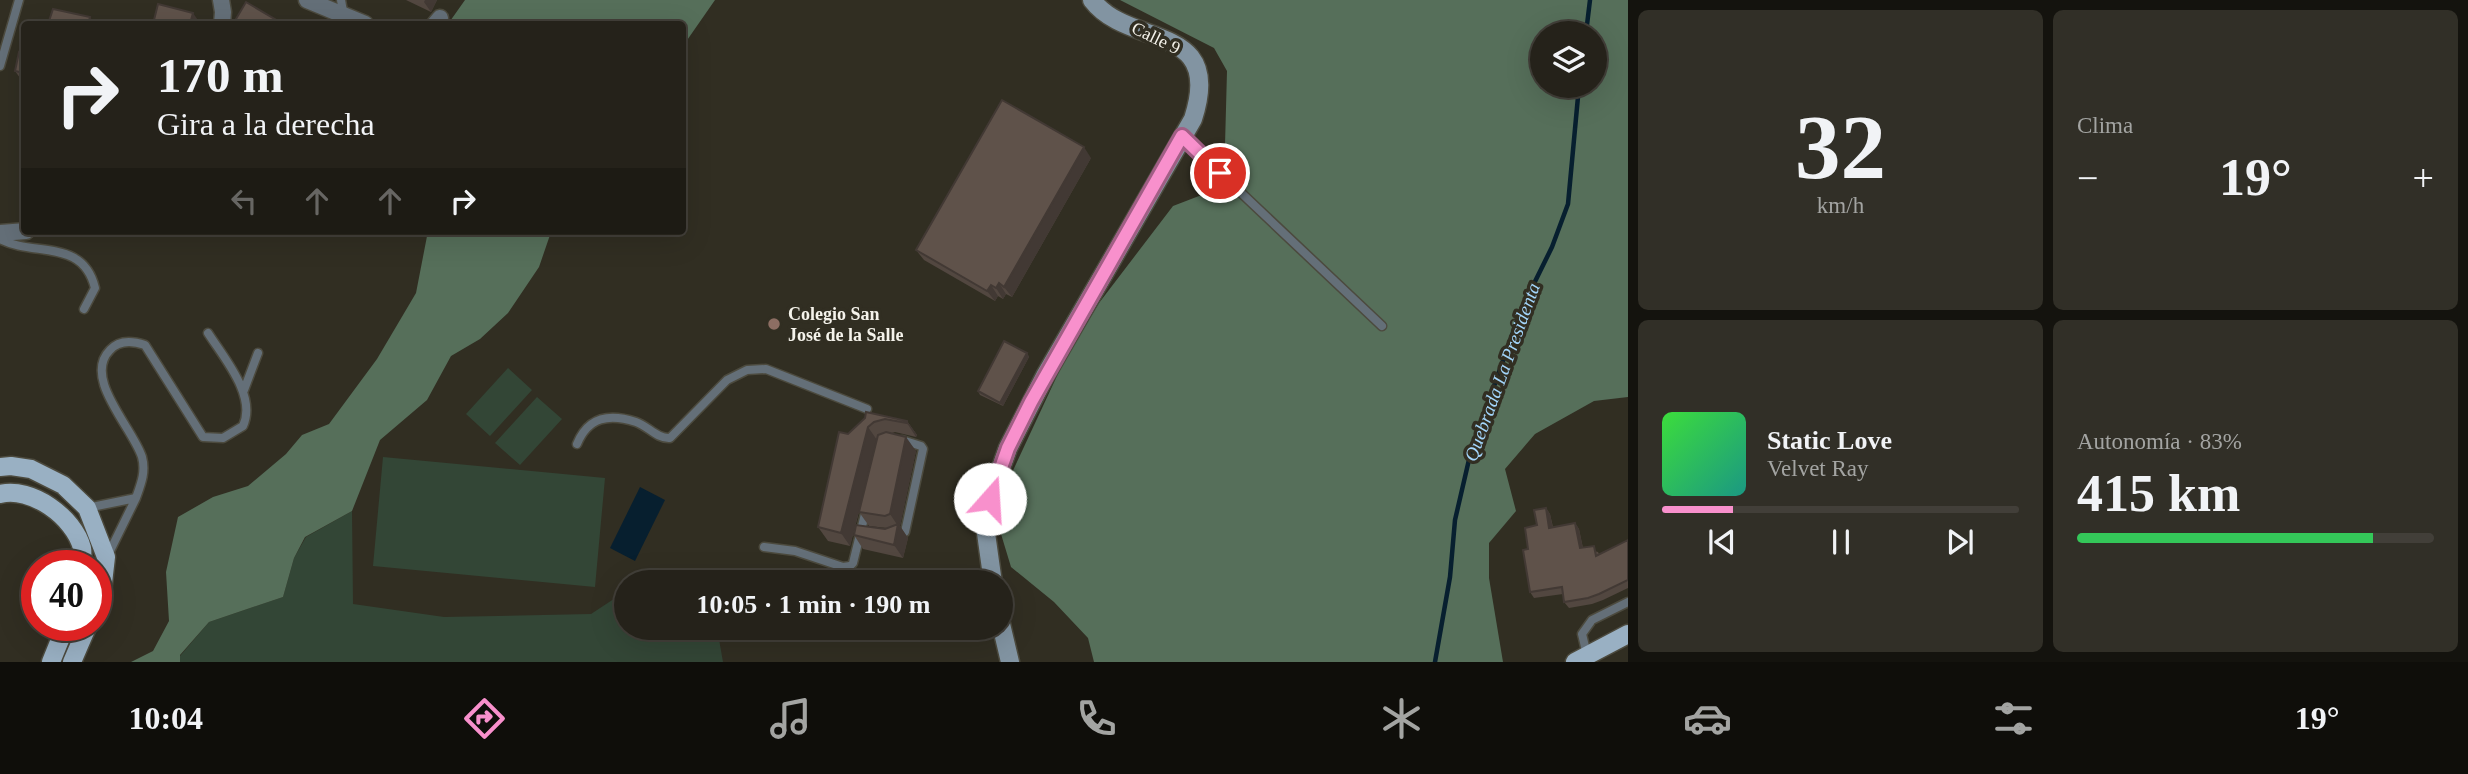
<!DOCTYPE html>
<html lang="es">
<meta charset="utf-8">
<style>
:root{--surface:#25221a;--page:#312f27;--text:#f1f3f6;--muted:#a3a4a2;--line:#423f39;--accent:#f890cc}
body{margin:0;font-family:Georgia,serif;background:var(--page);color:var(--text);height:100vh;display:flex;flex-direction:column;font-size:26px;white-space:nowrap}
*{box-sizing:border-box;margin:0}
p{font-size:23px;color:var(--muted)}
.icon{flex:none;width:38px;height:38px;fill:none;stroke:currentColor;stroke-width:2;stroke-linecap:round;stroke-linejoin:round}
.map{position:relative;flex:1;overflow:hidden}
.side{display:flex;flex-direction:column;gap:10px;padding:10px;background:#14130e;width:840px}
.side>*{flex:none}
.banner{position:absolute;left:21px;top:21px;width:665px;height:214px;border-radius:7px;box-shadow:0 7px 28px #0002,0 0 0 2px var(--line);background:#25221a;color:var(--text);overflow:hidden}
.fabs{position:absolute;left:1530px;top:21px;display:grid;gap:14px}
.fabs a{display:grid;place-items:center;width:77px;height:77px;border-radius:50%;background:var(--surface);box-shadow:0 7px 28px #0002,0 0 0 2px var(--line);font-size:35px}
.speed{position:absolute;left:21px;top:550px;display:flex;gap:14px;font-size:35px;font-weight:700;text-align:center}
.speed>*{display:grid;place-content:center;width:91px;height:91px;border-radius:50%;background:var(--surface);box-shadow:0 7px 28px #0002,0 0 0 2px var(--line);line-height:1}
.speed .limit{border:10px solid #d22;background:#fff;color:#111}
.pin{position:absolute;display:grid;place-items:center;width:60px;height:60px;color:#fff;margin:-30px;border:4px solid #fff;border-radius:50%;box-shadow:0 2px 7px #0007}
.me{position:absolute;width:77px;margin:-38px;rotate:19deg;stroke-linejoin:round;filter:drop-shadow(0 0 5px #0008)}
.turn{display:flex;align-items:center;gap:24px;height:147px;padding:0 21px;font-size:32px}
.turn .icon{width:91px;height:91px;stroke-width:2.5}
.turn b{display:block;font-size:49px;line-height:60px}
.lanes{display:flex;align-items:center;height:66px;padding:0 21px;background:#0003;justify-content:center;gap:35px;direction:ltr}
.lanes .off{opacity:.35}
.big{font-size:52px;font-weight:800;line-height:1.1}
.side .card{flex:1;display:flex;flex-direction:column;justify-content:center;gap:10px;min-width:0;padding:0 24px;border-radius:10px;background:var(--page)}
.side .dial{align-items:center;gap:0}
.dial b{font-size:91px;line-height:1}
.song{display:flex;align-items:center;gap:21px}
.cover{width:84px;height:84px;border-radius:10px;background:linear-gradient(135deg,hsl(120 70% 55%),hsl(170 70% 35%))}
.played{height:7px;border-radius:4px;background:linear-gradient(90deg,var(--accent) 20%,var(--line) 20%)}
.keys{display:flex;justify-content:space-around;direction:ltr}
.heat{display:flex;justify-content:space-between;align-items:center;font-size:38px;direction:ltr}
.charge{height:10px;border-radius:5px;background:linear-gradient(90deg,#34c759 83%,var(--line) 0)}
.side .tiles{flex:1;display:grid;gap:10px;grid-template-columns:repeat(2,1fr)}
.trip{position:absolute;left:614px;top:570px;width:399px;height:70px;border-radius:35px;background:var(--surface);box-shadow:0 7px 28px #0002,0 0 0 2px var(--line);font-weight:800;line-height:70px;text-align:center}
.tabs{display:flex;height:112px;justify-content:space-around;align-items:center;background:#0f0e0a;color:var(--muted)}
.tabs .icon{width:49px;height:49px}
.tabs .selected{color:var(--accent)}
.tabs b{font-size:32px;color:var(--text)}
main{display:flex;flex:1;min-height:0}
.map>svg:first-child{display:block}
</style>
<main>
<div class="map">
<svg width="1628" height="662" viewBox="0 0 1628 662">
<rect width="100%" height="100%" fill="#312e22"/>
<!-- green -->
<path fill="#334636" d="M508,368L532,390L490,436L466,414Z
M537,397L562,419L520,465L495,443Z
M383,457L605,478L595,587L373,566Z
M352,511L353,604L444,617L591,614L626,591V628H717L723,662H180V656L209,622L283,597L294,558L306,537Z"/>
<!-- forest -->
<path fill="#566f5a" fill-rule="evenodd" d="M465,0H715L683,46L682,24H448Z
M1120,0H1628V397L1594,401L1535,434L1505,469L1516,511L1489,543V578L1503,662H1094L1088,638L1054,602L1011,567L1001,534L1002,494L1063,363L1099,303L1173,206L1212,191L1225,145L1227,71L1214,48ZM1542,33H1594V86H1542Z
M428,231H566L550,235L539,267L508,313L480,339L451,356L427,400L380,440L352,511L305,537L294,558L283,597L209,622L180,655V662H131L153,651L169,621L166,572L178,517L213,497L248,486L286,454L302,435L329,424L377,359L416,293Z"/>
<!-- water -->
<path fill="#071f2f" d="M640,487L665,500L635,561L610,548Z"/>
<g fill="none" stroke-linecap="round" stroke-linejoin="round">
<!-- stream -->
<path stroke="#071f2f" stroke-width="4.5" d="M1586,33L1590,0
M1435,662L1450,577L1455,520L1471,451L1521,310L1552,247L1568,204L1579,86"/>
<!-- lane casing -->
<g stroke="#4c4a3e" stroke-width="11">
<path id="lane" d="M340,24L344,17L341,0
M0,66L19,0
M1182,137L1382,326
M0,239C34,257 83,238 95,288L84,309
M244,390L258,353
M577,444C588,417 609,413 636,422C648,426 657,439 670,438L727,380L747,370L766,369L867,409
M136,498C141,484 146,472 142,457C133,428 82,378 110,350C119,340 133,341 145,345L203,437L223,438L243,426C257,396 224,358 208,333
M87,508L136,498L108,555
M895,536L905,532L923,449L921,446L902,440
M764,547L795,551L843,567L850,566L853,563L866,510
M1587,655L1582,634L1592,620L1628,602"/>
</g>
<!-- street casing -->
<g stroke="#4c4a3e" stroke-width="19">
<path id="street" d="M221,0L223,12L222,24
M307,0L365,24
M435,24L440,18
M0,233L26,231"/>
</g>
<!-- secondary casing -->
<g stroke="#4c4a3e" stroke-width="21">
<path id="secondary" d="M993,583L985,526L990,499L1008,448L1045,376L1193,119C1225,21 1129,49 1092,0
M1001,624L1010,662"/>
</g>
<!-- primary casing -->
<g stroke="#4c4a3e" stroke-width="21">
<path id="primary" d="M0,467L11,466L31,469L63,485L87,508L106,557L102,592L96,606
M0,494C31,486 74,517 82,548C83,553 82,560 82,565
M51,662L66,625
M72,662L88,625
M1575,662L1628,634"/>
</g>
<!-- lane -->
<use href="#lane" stroke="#646f78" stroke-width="8"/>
<!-- street -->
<use href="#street" stroke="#646f78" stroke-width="16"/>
<!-- secondary -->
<use href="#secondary" stroke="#8294a2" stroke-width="18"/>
<!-- primary -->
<use href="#primary" stroke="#99b0c3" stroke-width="18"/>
</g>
<!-- wall -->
<path fill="#524740" d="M406,0H437L431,12Z
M24,55V82H23L15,71Z
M1091,158L1012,297L1006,294L1003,299L998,296L995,301L924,260L916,250Z
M1027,353L1029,357L1003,406L980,395L978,391Z
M866,412L907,421L917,435L916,437L895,432L892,433L916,451L900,526L908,538L903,558L863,549L854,535L887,528L869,526L859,512L869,474L850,546L828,541L818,527L848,434L865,418Z
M1546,508L1550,514L1553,527L1575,523L1579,529L1583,548L1598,552L1599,554L1628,540V588L1603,600L1592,604L1569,608L1564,602L1563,594L1534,598L1530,592L1528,549Z"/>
<!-- shaded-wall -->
<path fill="#423934" d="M425,0H437L431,12L424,2Z
M193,13L200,23V24H190Z
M90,17L95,24H88Z
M1084,147L1091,158L1012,297L1004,287Z
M999,283L1006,294L1003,299L996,288Z
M991,285L998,296L995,301L987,291Z
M1027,353L1029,357L1003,406L1000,403Z
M907,421L917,435L916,437L907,423Z
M868,427L877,440L850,546L841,533Z
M906,437L916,451L900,526L908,538L903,558L894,545L898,526L890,514Z
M1546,508L1550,514L1554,534L1549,528Z
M1575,523L1579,529L1584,554L1580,548Z"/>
<!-- building -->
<path fill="#5f524a" stroke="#423934" stroke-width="2" d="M246,2L283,24H233Z
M158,4L193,13L190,24H153Z
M53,9L90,17L88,24H48Z
M19,52L24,55V73L15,71Z
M1002,100L1084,147L1004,287L999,283L996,288L991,285L987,291L916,250Z
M1004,341L1027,353L1000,403L978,391Z
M866,412L907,421V423L885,419L874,422L868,427L841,533L818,527L839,432L848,434L865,418Z
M886,432L906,437L890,514L885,516L859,512L878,435Z
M1546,508L1549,528L1575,523L1580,548L1594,546L1596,556L1628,540V580L1599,594L1588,598L1564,602L1562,587L1530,592L1523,550L1528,549L1525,528L1537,525L1534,510Z
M898,524L894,545L854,535L856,525L885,529Z"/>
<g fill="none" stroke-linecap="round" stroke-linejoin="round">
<!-- route casing -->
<g stroke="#a15e85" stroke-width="18">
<path id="route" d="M990,499L1008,448L1031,402L1182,136L1220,173"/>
</g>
<!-- route -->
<use href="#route" stroke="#f890cc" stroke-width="12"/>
</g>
<!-- markers -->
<circle fill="#8d6e63" stroke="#312e22" stroke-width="2.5" cx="774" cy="324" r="7"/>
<g text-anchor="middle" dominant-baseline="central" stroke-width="7" stroke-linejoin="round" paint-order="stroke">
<!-- street labels -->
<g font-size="18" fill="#f5f3eb" stroke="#312e22">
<text transform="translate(1156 38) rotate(26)">Calle 9</text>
</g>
<!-- poi labels -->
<g font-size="18" font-weight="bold" fill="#f5f3eb" stroke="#312e22" text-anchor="start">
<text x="788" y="314">Colegio San<tspan x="788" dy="21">José de la Salle</tspan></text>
</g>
<!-- water labels -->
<g font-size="19" font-style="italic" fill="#a3d5fa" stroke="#312e22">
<text transform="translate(1502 372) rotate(-70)">Quebrada La Presidenta</text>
</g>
</g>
</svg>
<div class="fabs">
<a><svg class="icon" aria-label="layers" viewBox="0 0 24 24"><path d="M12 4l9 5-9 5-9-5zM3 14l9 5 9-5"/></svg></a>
</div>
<div class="speed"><div class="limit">40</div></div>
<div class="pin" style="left:1220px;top:173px;background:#d93025"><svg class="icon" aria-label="arrive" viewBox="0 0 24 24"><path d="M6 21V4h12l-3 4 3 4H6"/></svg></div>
<svg class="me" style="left:990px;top:499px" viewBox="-20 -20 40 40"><circle r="19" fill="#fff"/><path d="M0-13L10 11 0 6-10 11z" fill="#f890cc"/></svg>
<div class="trip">10:05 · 1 min · 190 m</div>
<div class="banner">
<div class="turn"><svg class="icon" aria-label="right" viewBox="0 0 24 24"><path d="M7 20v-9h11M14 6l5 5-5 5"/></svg><div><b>170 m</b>Gira a la derecha</div></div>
<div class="lanes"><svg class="icon off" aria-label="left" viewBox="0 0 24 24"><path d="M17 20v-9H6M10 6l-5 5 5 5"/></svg><svg class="icon off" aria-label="ahead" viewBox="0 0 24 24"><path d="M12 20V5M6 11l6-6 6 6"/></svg><svg class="icon off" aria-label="ahead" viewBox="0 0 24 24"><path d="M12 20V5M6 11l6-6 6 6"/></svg><svg class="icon" aria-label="right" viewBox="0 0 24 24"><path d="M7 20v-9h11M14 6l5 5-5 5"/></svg></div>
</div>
</div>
<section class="side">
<div class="tiles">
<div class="card dial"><b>32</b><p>km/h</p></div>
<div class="card"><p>Clima</p>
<div class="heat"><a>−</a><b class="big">19°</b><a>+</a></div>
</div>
<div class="card">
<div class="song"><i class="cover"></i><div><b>Static Love</b><p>Velvet Ray</p></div></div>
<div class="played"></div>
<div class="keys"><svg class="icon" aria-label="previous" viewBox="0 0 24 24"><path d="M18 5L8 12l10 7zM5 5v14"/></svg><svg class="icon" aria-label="pause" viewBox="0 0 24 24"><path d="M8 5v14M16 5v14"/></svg><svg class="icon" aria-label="next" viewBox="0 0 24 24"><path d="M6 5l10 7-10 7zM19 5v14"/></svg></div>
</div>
<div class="card"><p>Autonomía · 83%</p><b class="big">415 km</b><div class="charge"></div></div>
</div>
</section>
</main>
<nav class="tabs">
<b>10:04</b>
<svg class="icon selected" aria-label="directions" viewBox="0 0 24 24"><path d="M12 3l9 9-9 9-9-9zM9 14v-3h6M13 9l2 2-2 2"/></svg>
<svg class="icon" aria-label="music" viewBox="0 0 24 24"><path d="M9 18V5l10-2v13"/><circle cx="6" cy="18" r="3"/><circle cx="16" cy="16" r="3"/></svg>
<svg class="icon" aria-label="phone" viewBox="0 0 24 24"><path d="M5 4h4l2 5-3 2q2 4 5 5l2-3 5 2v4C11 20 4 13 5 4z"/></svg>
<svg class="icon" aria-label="climate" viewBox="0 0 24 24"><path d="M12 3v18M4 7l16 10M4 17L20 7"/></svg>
<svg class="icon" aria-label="car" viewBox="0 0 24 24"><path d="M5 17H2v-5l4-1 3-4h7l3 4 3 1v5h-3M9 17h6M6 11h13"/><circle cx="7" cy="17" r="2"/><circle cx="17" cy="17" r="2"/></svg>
<svg class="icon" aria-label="filters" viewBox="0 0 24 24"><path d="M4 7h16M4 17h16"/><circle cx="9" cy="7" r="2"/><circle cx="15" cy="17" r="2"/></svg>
<b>19°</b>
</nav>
